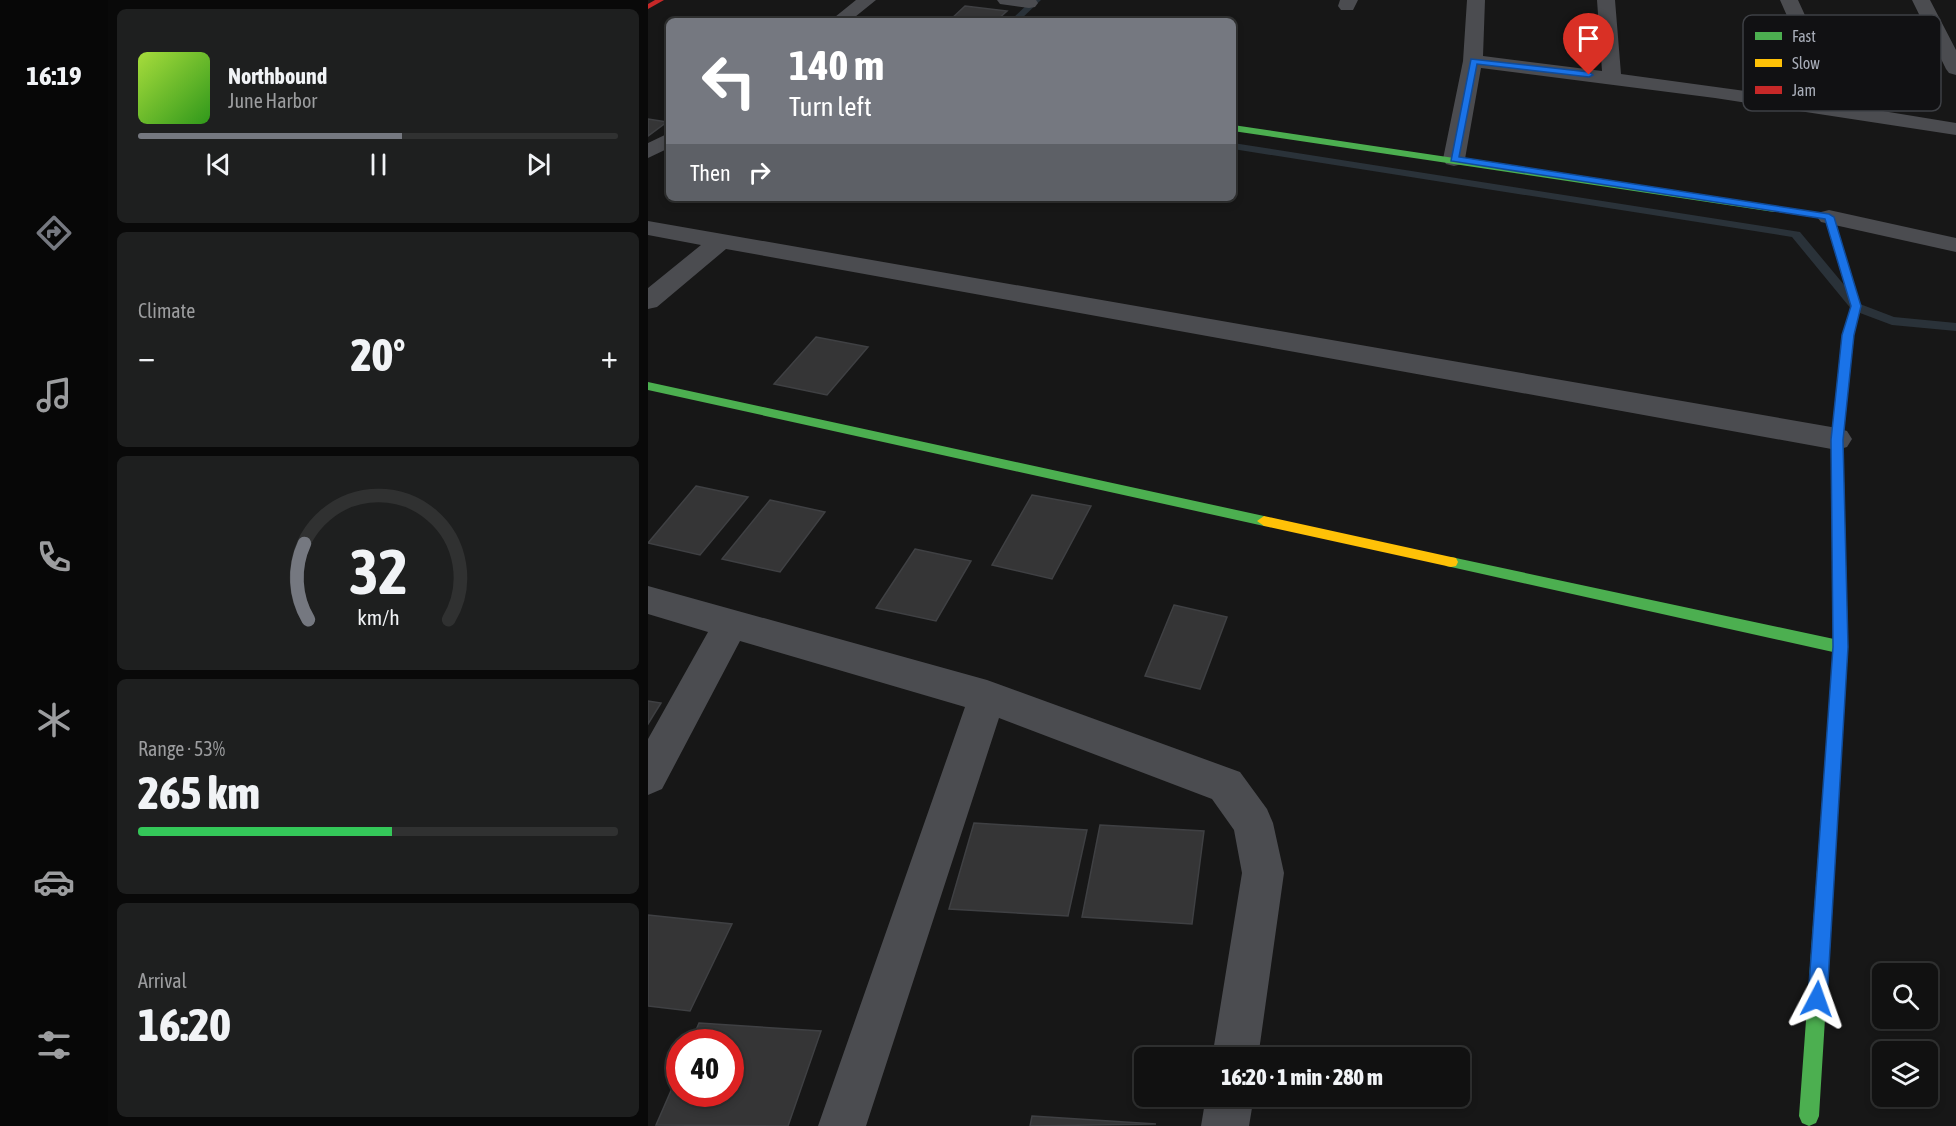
<!DOCTYPE html>
<meta charset="utf-8">
<style>
:root{--surface:#111;--page:#1e1f1f;--text:#f1f3f6;--muted:#9c9d9f;--line:#303131;--accent:#757880}
body{margin:0;font-family:"Asap Condensed",sans-serif;background:var(--page);color:var(--text);height:100vh;display:flex;flex-direction:column;font-size:22px;white-space:nowrap}
*{box-sizing:border-box;margin:0}
p{font-size:20px;color:var(--muted)}
.icon{flex:none;width:33px;height:33px;fill:none;stroke:currentColor;stroke-width:2;stroke-linecap:round;stroke-linejoin:round}
.map{position:relative;flex:1;overflow:hidden}
.details{display:flex;flex-direction:column;gap:9px;padding:9px;background:#090909;width:540px}
.details>*{flex:none}
.guide{position:absolute;left:18px;top:18px;width:570px;height:183px;border-radius:9px;box-shadow:0 3px 9px #0003,0 0 0 2px var(--line);background:#757880;color:#fff;overflow:hidden}
.controls{position:absolute;left:1224px;top:963px;display:grid;gap:12px}
.controls a{display:grid;place-items:center;width:66px;height:66px;border-radius:9px;background:var(--surface);box-shadow:0 3px 9px #0003,0 0 0 2px var(--line);font-size:30px}
.speed{position:absolute;left:18px;top:1029px;display:flex;gap:12px;font-size:30px;font-weight:700;text-align:center}
.speed>*{display:grid;place-content:center;width:78px;height:78px;border-radius:50%;background:var(--surface);box-shadow:0 3px 9px #0003,0 0 0 2px var(--line);line-height:1}
.speed .limit{border:9px solid #d22;background:#fff;color:#111}
.pin{position:absolute;display:grid;place-items:center;width:51px;height:51px;color:#fff;margin:-62px -26px;border-radius:50% 50% 50% 0;rotate:-45deg;box-shadow:0 0 6px #0007}
.pin .icon{rotate:45deg}
.me{position:absolute;width:66px;margin:-33px;rotate:4deg;stroke-linejoin:round;filter:drop-shadow(0 0 4px #0008)}
.turn{display:flex;align-items:center;gap:21px;height:126px;padding:0 24px;font-size:27px}
.turn .icon{width:78px;height:78px;stroke-width:2.5}
.turn b{display:block;font-size:42px;line-height:51px}
.then{display:flex;align-items:center;height:57px;padding:0 24px;background:#0003;gap:12px;font-size:22px}
.big{font-size:45px;font-weight:800;line-height:1.1}
.details .card{flex:1;display:flex;flex-direction:column;justify-content:center;gap:9px;min-width:0;padding:0 21px;border-radius:9px;background:var(--page)}
.details .dial{align-items:center;gap:0}
.dial svg{height:156px;overflow:visible;fill:none;stroke:var(--line);stroke-width:7;stroke-linecap:round;text-anchor:middle}
.dial text{fill:var(--text);stroke:none}
.song{display:flex;align-items:center;gap:18px}
.cover{width:72px;height:72px;border-radius:9px;background:linear-gradient(135deg,hsl(80 70% 55%),hsl(110 70% 35%))}
.played{height:6px;border-radius:3px;background:linear-gradient(90deg,var(--accent) 55%,var(--line) 55%)}
.keys{display:flex;justify-content:space-around;direction:ltr}
.heat{display:flex;justify-content:space-between;align-items:center;font-size:33px;direction:ltr}
.charge{height:9px;border-radius:4px;background:linear-gradient(90deg,#34c759 53%,var(--line) 0)}
.trip{position:absolute;left:486px;top:1047px;width:336px;height:60px;border-radius:9px;background:var(--surface);box-shadow:0 3px 9px #0003,0 0 0 2px var(--line);font-weight:800;line-height:60px;text-align:center}
main{display:flex;flex:1;min-height:0}
.dock{display:flex;flex-direction:column;width:108px;justify-content:space-around;align-items:center;background:#070707;color:var(--muted)}
.dock .icon{width:42px;height:42px}
.dock .on{color:var(--accent)}
.dock b{font-size:27px;color:var(--text)}
.map>svg:first-child{display:block}
</style>
<main>
<nav class="dock">
<b>16:19</b>
<svg class="icon on" aria-label="directions" viewBox="0 0 24 24"><path d="M12 3l9 9-9 9-9-9zM9 14v-3h6M13 9l2 2-2 2"/></svg>
<svg class="icon" aria-label="music" viewBox="0 0 24 24"><path d="M9 18V5l10-2v13"/><circle cx="6" cy="18" r="3"/><circle cx="16" cy="16" r="3"/></svg>
<svg class="icon" aria-label="phone" viewBox="0 0 24 24"><path d="M5 4h4l2 5-3 2q2 4 5 5l2-3 5 2v4C11 20 4 13 5 4z"/></svg>
<svg class="icon" aria-label="climate" viewBox="0 0 24 24"><path d="M12 3v18M4 7l16 10M4 17L20 7"/></svg>
<svg class="icon" aria-label="car" viewBox="0 0 24 24"><path d="M5 17H2v-5l4-1 3-4h7l3 4 3 1v5h-3M9 17h6M6 11h13"/><circle cx="7" cy="17" r="2"/><circle cx="17" cy="17" r="2"/></svg>
<svg class="icon" aria-label="filters" viewBox="0 0 24 24"><path d="M4 7h16M4 17h16"/><circle cx="9" cy="7" r="2"/><circle cx="15" cy="17" r="2"/></svg>
</nav>
<section class="details">
<div class="card">
<div class="song"><i class="cover"></i><div><b>Northbound</b><p>June Harbor</p></div></div>
<div class="played"></div>
<div class="keys"><svg class="icon" aria-label="previous" viewBox="0 0 24 24"><path d="M18 5L8 12l10 7zM5 5v14"/></svg><svg class="icon" aria-label="pause" viewBox="0 0 24 24"><path d="M8 5v14M16 5v14"/></svg><svg class="icon" aria-label="next" viewBox="0 0 24 24"><path d="M6 5l10 7-10 7zM19 5v14"/></svg></div>
</div>
<div class="card"><p>Climate</p>
<div class="heat"><a>−</a><b class="big">20°</b><a>+</a></div>
</div>
<div class="card dial"><svg viewBox="0 0 100 80">
<path d="M14 69A42 42 0 1 1 86 69"/>
<path d="M14 69A42 42 0 0 1 12 30" stroke="#757880"/>
<text x="50" y="56" font-size="32" font-weight="700">32</text>
<text x="50" y="72" font-size="11">km/h</text>
</svg></div>
<div class="card"><p>Range · 53%</p><b class="big">265 km</b><div class="charge"></div></div>
<div class="card"><p>Arrival</p><b class="big">16:20</b></div>
</section>
<div class="map">
<svg width="1308" height="1126" viewBox="0 0 1308 1126">
<rect width="100%" height="100%" fill="#171717"/>
<g fill="none" stroke-linecap="round" stroke-linejoin="round">
<!-- stream -->
<path fill="#2a3239" fill-rule="evenodd" d="M384,0H393L371,21H362Z
M585,143L1152,232L1212,304L1246,317L1308,323V331L1244,325L1204,310L1144,237L585,149Z"/>
</g>
<!-- building -->
<path fill="#353536" stroke="#3f4043" stroke-width="1.5" d="M317,6L359,11L348,21H301Z
M0,119L19,122L0,136Z
M168,337L220,347L179,395L126,384Z
M48,486L100,497L52,555L0,543Z
M384,495L443,506L404,579L344,565Z
M122,500L177,512L132,572L74,559Z
M267,549L323,561L288,621L228,608Z
M526,605L579,617L552,689L497,676Z
M0,701L13,703L0,724Z
M326,823L439,830L420,916L301,909Z
M452,825L556,831L544,924L434,917Z
M0,915L84,924L42,1011L0,1006Z
M51,1023L173,1031L140,1126L8,1125L32,1070V1094H82V1042H43Z
M384,1116L508,1124L382,1126Z"/>
<g fill="none" stroke-linecap="round" stroke-linejoin="round">
<!-- street -->
<path fill="#4b4c50" fill-rule="evenodd" d="M208,0H228L202,21H182Z
M349,0H388L390,3L387,7L381,8L352,4Z
M692,0H710L705,10H693L690,6Z
M819,0H837L835,56L954,71L949,0H967L973,74L1177,102L1132,0H1150L1198,105L1308,123V135L1067,98L833,68L817,159L814,164L806,166L798,164L795,159L815,61Z
M1264,0H1282L1308,50V75L1301,73L1298,69Z
M21,133V148L0,158V143Z
M1181,210L1308,238V252L1173,222L1169,217L1173,212Z
M0,221L1189,428L1199,431L1204,439L1199,447L1189,450L78,249L9,307L0,309V288L53,245L0,235Z
M0,586L339,680L592,772L619,809L625,823L636,873L610,1058H564L594,873L586,830L564,799L351,718L218,1126H170L317,707L92,641L14,789L0,795V739L60,632L0,614Z
M558,1096H606L601,1126H553Z"/>
<!-- fast -->
<path fill="#4caf50" fill-rule="evenodd" d="M585,125L1126,206L1131,209L1126,212L585,131Z
M1207,308L1212,311L1205,335L1195,439L1200,647L1171,1116L1168,1123L1161,1126L1154,1123L1151,1116L1185,652L803,567L798,566L796,562L798,558L803,557L1186,639L1183,439L1195,335L1202,311Z
M0,382L616,516L623,521L616,526L0,390Z"/>
<!-- slow -->
<path fill="#ffc107" fill-rule="evenodd" d="M616,516L803,557L808,558L810,562L808,566L803,567L616,526L609,521Z"/>
<!-- jam -->
<path fill="#c62828" fill-rule="evenodd" d="M7,0H16L0,9V4Z
M1126,206L1184,215L1213,307L1211,313L1207,314L1202,311L1203,307L1177,219L1123,211V207Z"/>
</g>
<!-- route -->
<path fill="#1a73e8" stroke="#114b97" stroke-width="1.5" d="M823,59L941,72L945,75L941,77L829,64L811,157L1181,214L1186,217L1213,306L1206,335L1195,440L1200,647L1179,999L1176,1006L1169,1008L1163,1006L1160,999L1185,647L1183,440L1194,335L1203,306L1177,219L803,161Z"/>
<!-- legend -->
<rect x="1095" y="15" width="198" height="96" rx="9" fill="#111113" stroke="#3e4045" stroke-width="1.5"/>
<rect x="1107" y="32" width="27" height="8" fill="#4caf50"/>
<rect x="1107" y="59" width="27" height="8" fill="#ffc107"/>
<rect x="1107" y="86" width="27" height="8" fill="#c62828"/>
<g font-size="16" fill="#a8adb8">
<text x="1144" y="42">Fast</text>
<text x="1144" y="69">Slow</text>
<text x="1144" y="96">Jam</text>
</g>
</svg>
<div class="controls">
<a><svg class="icon" aria-label="search" viewBox="0 0 24 24"><circle cx="10" cy="10" r="6"/><path d="M15 15l6 6"/></svg></a>
<a><svg class="icon" aria-label="layers" viewBox="0 0 24 24"><path d="M12 4l9 5-9 5-9-5zM3 14l9 5 9-5"/></svg></a>
</div>
<div class="speed"><div class="limit">40</div></div>
<div class="pin" style="left:941px;top:75px;background:#d93025"><svg class="icon" aria-label="arrive" viewBox="0 0 24 24"><path d="M6 21V4h12l-3 4 3 4H6"/></svg></div>
<svg class="me" style="left:1169px;top:999px" viewBox="-20 -20 40 40"><path d="M0-17L14 15 0 8-14 15z" fill="#1a73e8" stroke="#fff" stroke-width="4"/></svg>
<div class="trip">16:20 · 1 min · 280 m</div>
<div class="guide">
<div class="turn"><svg class="icon" aria-label="left" viewBox="0 0 24 24"><path d="M17 20v-9H6M10 6l-5 5 5 5"/></svg><div><b>140 m</b>Turn left</div></div>
<div class="then">Then<svg class="icon" aria-label="right" viewBox="0 0 24 24"><path d="M7 20v-9h11M14 6l5 5-5 5"/></svg></div>
</div>
</div>
</main>
